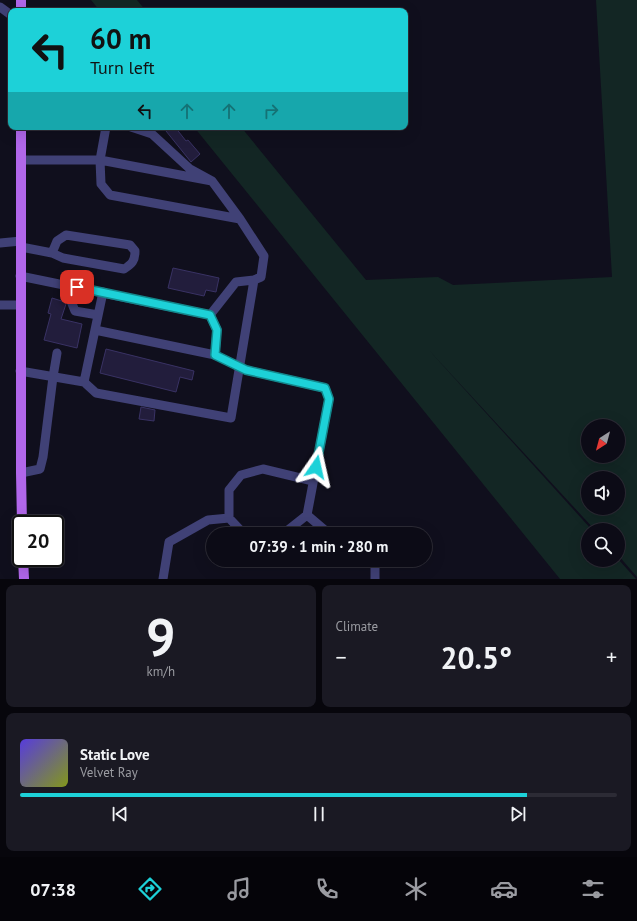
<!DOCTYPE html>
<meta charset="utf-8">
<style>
:root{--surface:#0c0b16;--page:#1a1923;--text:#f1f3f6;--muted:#9a9ba1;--line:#2c2b35;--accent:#1dd1d8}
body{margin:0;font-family:"PT Sans",sans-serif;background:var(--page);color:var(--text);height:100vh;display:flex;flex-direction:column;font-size:15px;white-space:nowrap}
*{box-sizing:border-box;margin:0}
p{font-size:13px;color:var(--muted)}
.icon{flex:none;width:22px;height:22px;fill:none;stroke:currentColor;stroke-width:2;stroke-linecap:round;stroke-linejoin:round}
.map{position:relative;height:579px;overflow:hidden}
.side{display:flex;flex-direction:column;gap:6px;padding:6px;background:#07060c;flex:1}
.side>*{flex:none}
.guide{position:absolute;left:8px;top:8px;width:400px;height:122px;border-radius:8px;box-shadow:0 4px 16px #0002,0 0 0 1px var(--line);background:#1dd1d8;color:#111;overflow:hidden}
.needle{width:26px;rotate:216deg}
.tools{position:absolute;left:581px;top:419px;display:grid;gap:8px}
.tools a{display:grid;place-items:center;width:44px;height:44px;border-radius:50%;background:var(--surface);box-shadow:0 4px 16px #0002,0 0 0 1px var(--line);font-size:20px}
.speed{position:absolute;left:12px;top:515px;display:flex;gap:8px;font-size:20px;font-weight:700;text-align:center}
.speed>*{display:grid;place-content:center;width:52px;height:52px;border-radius:50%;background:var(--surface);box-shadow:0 4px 16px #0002,0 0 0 1px var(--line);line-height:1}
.speed .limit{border:2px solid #111;border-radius:6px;background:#fff;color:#111}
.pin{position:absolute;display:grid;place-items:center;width:34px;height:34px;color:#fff;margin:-17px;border-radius:8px;box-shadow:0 2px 6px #0006}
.me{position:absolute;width:44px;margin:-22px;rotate:11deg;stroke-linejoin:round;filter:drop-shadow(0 0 3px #0008)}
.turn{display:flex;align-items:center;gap:14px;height:84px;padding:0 16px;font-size:18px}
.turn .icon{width:52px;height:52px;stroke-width:2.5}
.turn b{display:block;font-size:28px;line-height:34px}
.lanes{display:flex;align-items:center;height:38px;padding:0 16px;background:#0003;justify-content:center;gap:20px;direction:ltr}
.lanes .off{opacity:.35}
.big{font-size:30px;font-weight:700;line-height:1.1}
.side .widget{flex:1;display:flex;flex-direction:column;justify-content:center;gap:6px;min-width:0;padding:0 14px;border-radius:8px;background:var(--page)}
.side .dial{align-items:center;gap:0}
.dial b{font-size:52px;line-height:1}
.song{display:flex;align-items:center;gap:12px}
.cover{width:48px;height:48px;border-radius:6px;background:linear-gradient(135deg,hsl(250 70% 55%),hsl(70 70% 35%))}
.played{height:4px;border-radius:2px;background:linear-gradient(90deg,var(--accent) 85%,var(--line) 85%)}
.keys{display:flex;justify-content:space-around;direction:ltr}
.heat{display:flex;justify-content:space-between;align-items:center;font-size:22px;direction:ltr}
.side .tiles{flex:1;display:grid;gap:6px;grid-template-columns:1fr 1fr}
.widget:last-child{grid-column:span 2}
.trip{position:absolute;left:206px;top:527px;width:226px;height:40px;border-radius:20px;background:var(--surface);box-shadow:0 4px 16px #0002,0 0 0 1px var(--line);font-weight:700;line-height:40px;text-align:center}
.tabs{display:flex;height:64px;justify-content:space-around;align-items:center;background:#050409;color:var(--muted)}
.tabs .icon{width:28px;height:28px}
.tabs .on{color:var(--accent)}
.tabs b{font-size:18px;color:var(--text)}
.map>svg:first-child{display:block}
</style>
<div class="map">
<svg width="637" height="579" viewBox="0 0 637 579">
<rect width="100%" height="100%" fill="#100f1d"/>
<!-- green -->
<path fill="#132624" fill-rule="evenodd" d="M91,0H137L146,11H100Z
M596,0H637V577L618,555V530H595L427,348L592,530H588V560H618V559L636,579H560L194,127H241L366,280L438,277L453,285L612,277ZM588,426H618V456H588ZM588,478H618V508H588Z"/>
<!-- building -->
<path fill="#221d3c" stroke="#393264" d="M170,127H175L186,141L188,140L200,154L191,162L166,131Z
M173,268L219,278L216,292L206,290L204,296L168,288Z
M52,298L65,302L66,304L61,319L82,324L77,348L44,340L51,314L48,313Z
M106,349L194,371L192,380L180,377L176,392L100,373Z
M141,407L155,410L154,421L139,419Z"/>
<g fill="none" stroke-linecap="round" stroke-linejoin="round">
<!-- minor -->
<path stroke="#404176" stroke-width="9" d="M0,7L11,15
M106,127L100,160L101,184L110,195L240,219L264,256L261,277L254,280L236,282L210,315
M131,127L152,134L190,169L212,181L240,219
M21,160H100L212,181
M0,243L21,241
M21,247L52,253L63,258L124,269C132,264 135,261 135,251L130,245L66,235L57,241L52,253
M20,276L210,315
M64,284L75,311L98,315
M0,305H20
M210,315L217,330L215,355
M95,330L215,355L246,370L325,388L329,399L307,515L283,534
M20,371L84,382L96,393L231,418L254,280
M84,382L103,292
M21,473L40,469L43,457L53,377L57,353
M307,515L327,532L332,534
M244,534L229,518V490L241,475L263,469L313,481
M375,560V579
M163,579L169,542L208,520L229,518"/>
<!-- major -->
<path stroke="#b167ea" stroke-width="10" d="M21,0V11
M21,127V473L22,524
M23,558L24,579"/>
</g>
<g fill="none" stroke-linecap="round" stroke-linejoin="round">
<!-- route casing -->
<g stroke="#13888c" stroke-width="10">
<path id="route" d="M77,287L210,315L217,330L215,355L246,370L325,388L329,399L316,467"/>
</g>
<!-- route -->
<use href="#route" stroke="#1dd1d8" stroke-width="7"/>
</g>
</svg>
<div class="tools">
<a><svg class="needle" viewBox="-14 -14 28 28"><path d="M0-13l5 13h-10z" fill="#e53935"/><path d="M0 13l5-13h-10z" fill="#9a9ba1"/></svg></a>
<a><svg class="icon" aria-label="sound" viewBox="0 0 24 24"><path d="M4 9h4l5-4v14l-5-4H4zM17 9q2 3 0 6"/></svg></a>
<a><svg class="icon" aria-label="search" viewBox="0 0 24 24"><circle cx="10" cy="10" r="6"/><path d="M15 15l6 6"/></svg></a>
</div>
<div class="speed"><div class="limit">20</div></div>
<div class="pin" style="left:77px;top:287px;background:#d93025"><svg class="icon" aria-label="arrive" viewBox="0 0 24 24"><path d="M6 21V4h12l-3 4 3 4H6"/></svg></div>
<svg class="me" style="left:316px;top:467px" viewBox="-20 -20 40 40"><path d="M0-17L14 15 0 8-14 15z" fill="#1dd1d8" stroke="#fff" stroke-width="4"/></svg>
<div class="trip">07:39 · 1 min · 280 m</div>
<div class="guide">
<div class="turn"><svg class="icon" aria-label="left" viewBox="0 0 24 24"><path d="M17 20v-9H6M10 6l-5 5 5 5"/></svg><div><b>60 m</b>Turn left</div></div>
<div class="lanes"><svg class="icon" aria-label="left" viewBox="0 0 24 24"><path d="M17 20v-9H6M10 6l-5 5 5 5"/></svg><svg class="icon off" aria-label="ahead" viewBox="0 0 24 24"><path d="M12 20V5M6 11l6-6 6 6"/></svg><svg class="icon off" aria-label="ahead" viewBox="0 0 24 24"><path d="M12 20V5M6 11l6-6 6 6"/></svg><svg class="icon off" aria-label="right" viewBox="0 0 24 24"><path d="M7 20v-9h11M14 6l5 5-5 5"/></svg></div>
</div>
</div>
<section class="side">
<div class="tiles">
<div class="widget dial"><b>9</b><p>km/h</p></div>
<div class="widget"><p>Climate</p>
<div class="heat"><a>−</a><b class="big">20.5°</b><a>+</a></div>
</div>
<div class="widget">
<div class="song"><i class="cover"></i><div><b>Static Love</b><p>Velvet Ray</p></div></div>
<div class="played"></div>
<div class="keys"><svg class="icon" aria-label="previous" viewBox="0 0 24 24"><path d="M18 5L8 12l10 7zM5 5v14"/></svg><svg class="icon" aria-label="pause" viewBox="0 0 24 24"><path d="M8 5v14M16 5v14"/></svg><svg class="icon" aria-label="next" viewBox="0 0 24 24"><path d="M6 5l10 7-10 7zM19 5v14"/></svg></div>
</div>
</div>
</section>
<nav class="tabs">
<b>07:38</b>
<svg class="icon on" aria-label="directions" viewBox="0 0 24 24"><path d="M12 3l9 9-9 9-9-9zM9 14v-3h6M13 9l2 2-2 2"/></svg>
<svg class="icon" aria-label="music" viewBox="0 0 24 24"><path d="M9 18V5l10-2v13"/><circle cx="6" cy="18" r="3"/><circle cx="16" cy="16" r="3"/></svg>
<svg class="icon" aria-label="phone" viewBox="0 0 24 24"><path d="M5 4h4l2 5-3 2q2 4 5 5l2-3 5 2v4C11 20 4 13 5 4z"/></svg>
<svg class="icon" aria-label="climate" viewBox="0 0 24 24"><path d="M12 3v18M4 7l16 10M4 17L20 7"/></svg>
<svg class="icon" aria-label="car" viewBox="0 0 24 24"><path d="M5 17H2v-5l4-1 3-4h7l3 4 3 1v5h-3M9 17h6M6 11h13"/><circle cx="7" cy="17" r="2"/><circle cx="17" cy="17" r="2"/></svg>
<svg class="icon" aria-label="filters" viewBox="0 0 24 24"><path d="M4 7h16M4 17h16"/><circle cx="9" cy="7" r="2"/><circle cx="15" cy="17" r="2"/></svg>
</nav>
